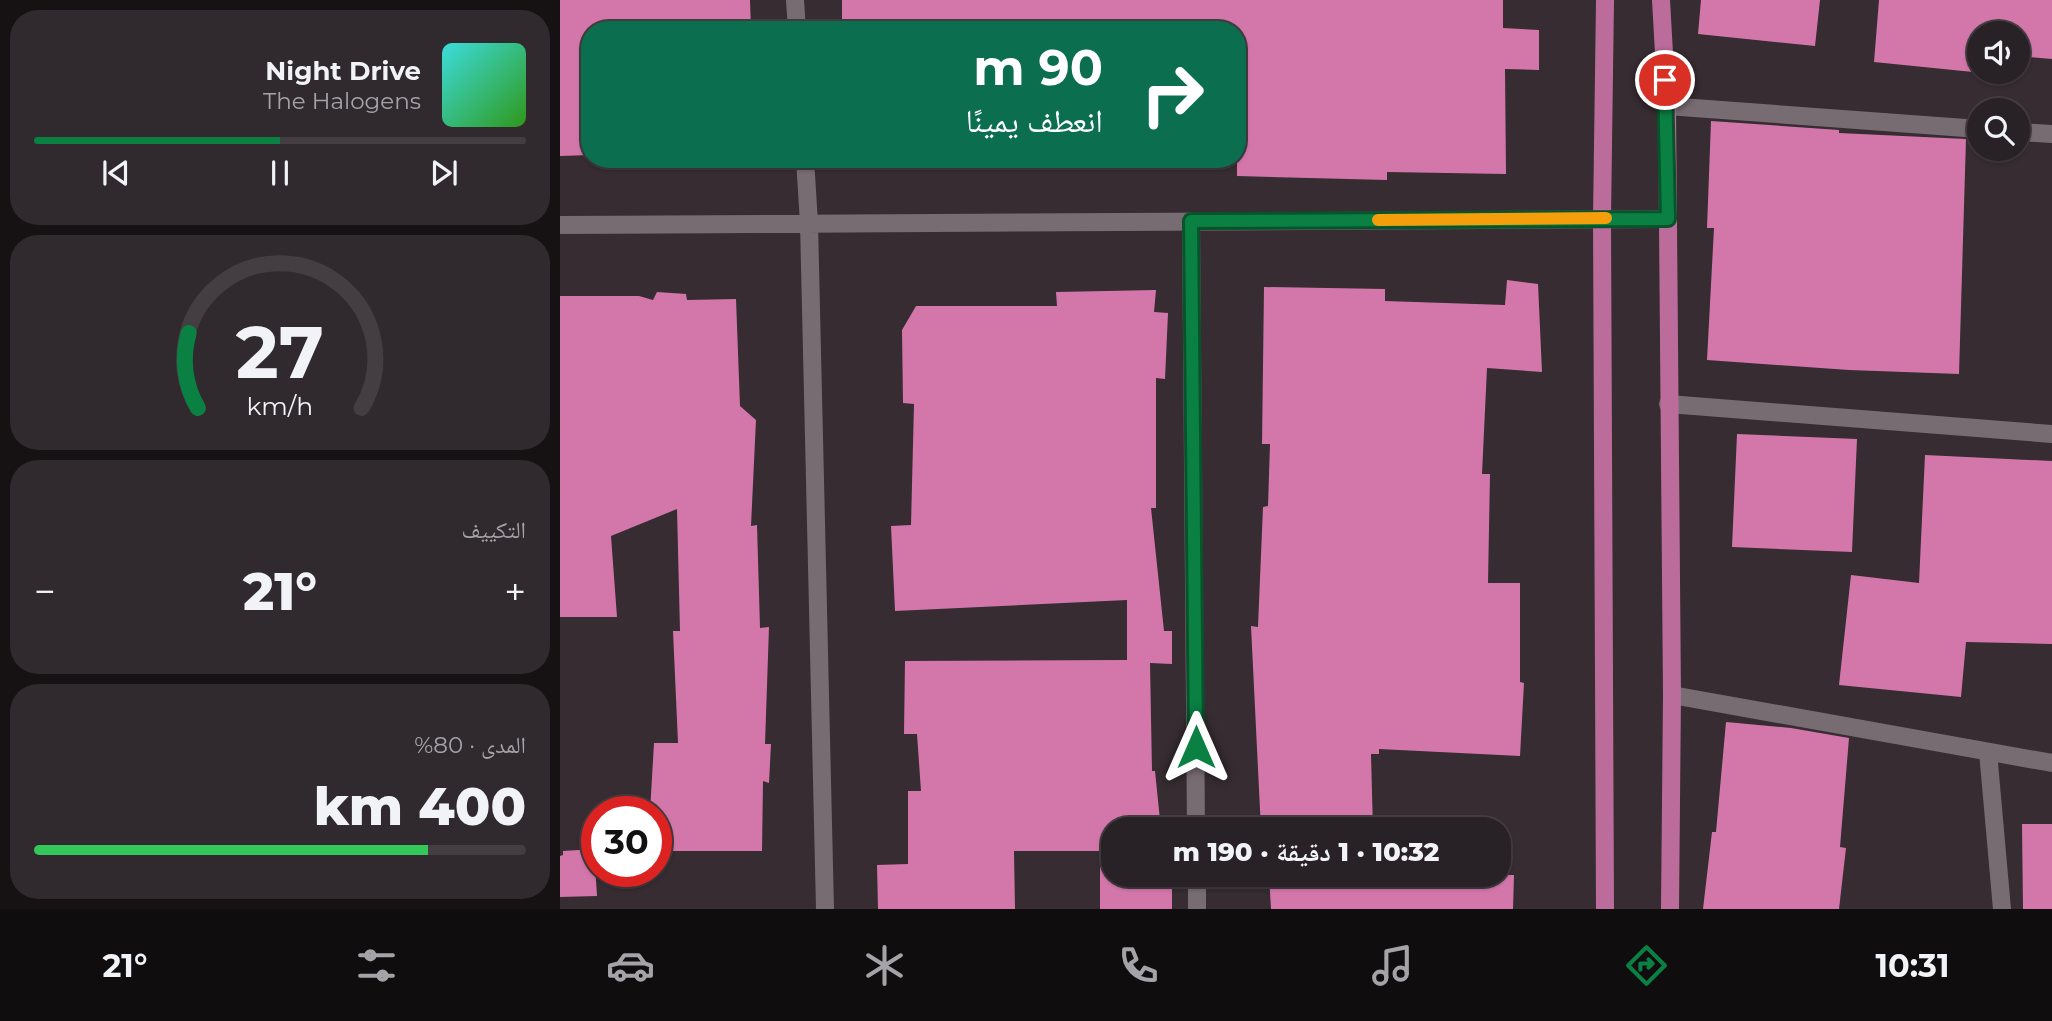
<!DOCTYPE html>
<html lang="ar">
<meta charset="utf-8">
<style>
:root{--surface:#282125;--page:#30292d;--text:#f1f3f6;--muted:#a5a3a7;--line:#443e42;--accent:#0b8043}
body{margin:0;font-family:Montserrat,"Noto Naskh Arabic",sans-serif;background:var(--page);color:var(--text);direction:rtl;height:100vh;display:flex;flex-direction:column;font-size:26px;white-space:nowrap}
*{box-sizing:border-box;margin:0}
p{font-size:23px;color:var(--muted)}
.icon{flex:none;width:38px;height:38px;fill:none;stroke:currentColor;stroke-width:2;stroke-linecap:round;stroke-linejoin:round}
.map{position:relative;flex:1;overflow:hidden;direction:ltr}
.sheet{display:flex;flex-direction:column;gap:10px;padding:10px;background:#161214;width:560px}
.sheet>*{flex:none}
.hud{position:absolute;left:21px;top:21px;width:665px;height:147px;border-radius:28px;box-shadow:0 2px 5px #0004,0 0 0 2px var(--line);direction:rtl;background:#0b6e4f;color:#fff;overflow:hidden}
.buttons{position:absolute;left:1407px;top:21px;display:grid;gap:14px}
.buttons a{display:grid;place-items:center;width:63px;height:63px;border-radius:50%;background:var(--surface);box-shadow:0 2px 5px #0004,0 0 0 2px var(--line);font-size:35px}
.speed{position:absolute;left:21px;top:796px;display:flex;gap:14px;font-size:35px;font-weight:700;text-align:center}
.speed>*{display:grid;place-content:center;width:91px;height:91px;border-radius:50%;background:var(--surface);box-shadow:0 2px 5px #0004,0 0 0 2px var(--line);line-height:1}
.speed .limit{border:10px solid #d22;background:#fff;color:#111}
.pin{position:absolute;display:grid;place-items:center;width:60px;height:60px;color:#fff;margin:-30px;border:4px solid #fff;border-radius:50%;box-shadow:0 2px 7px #0007}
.me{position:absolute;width:77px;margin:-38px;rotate:0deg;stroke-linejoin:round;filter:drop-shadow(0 0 5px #0008)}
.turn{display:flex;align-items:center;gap:24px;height:147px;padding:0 28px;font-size:32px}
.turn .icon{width:91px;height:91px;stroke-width:2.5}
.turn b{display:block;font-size:49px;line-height:60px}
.big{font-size:52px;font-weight:800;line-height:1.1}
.sheet .widget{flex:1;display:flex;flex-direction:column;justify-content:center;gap:10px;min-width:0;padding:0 24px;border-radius:28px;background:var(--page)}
.sheet .dial{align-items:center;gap:0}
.dial svg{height:182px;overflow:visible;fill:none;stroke:var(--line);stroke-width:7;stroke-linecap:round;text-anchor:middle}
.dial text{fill:var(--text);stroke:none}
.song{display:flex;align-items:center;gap:21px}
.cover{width:84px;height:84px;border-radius:10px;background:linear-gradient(135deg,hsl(180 70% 55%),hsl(110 70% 35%))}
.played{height:7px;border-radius:4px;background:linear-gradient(90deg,var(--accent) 50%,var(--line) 50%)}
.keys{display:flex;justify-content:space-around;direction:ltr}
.heat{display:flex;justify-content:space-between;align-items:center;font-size:38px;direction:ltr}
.charge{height:10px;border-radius:5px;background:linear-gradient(90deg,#34c759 80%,var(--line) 0)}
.trip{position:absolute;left:541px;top:817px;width:410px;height:70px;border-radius:28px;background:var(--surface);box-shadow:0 2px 5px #0004,0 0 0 2px var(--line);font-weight:800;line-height:70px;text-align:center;direction:rtl}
.tab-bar{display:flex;height:112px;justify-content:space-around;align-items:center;background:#100d0f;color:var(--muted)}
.tab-bar .icon{width:49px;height:49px}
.tab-bar .active{color:var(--accent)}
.tab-bar b{font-size:32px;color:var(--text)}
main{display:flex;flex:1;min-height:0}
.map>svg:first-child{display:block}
</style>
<main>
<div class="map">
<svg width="1492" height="909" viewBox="0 0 1492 909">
<rect width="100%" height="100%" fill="#362c31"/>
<!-- building -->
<path fill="#d377ab" d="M0,0H190L191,30H30V155L0,156Z
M282,0H943V28L979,30V70L945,69L946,174L827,172V180L677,176V30H282Z
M1141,0H1260L1255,46L1138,34Z
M1319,0H1492V59L1458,56V33H1419V53H1415L1413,72L1314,62Z
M1151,121L1279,130V133L1406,139L1399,374L1289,370L1147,360L1154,228H1147Z
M947,280L978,284L982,372L927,368L922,474H930L928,583H960V682L964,683L960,756L819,749V754H811L813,830H701L691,626L698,627L703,507L708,506L710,444H702L704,287L825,289V301L945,305Z
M596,290L594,312L608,313L605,379L596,378V508H591L604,631H612V664L590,663L592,771H595L601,830H553V875H612V909H540V851H454L455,909H318L317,865L348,864V791H361L357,734H344L345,661L567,660V600L335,611L331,526L351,525L354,404L343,403L342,330L356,306H497L496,292Z
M97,292L126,294L127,300L176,299L180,406L196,420L191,526L197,525L200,628L209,627L205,744H211L209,783L203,781L202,851H96V812H90L94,743H118L113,631H120L117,509L51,536L57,617H0V296H79L93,300Z
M1177,434L1297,439L1292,552L1172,547Z
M1365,455L1492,461V644L1406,642L1401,697L1279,685L1291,575L1359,583Z
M1166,722L1231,728L1289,738L1280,847L1286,848L1279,909H1143L1152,832H1156Z
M1462,824H1492V909H1463Z
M34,849L37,896L0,897V856L3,855V851Z
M709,875H954L953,909H711Z"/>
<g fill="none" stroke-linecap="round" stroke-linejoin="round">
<!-- street -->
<path stroke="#776c72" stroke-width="18" d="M235,0L237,30
M1107,106L1419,129
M1458,132L1492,134
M245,159L249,223L265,909
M631,221L636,830
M0,225L1108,219
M1108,404L1492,434
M1112,695L1492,763
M1428,752L1442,909
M637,875V909"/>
<!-- primary -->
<path stroke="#bc6c9b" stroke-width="18" d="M1045,0L1042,218L1045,909
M1101,0L1107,106L1112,695L1110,909"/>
</g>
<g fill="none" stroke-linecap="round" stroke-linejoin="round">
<!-- route casing -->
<g stroke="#07532c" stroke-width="18">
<path id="route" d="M636,747L631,221L1108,219L1105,80"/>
</g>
<!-- route -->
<use href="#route" stroke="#0b8043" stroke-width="12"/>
<!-- slow -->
<path stroke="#f59e0b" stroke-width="12" d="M818,220L1046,218"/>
</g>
</svg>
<div class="buttons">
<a><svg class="icon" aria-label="sound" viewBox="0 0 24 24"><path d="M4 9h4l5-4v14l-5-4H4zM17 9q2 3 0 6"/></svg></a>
<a><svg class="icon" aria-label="search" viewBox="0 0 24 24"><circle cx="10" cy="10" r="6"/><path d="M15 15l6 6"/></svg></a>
</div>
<div class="speed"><div class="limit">30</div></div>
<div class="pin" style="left:1105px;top:80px;background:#d93025"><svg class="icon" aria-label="arrive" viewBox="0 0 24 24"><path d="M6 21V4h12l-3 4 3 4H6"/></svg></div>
<svg class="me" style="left:636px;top:747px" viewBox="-20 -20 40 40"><path d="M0-17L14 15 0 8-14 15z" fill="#0b8043" stroke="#fff" stroke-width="4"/></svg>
<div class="trip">10:32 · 1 دقيقة · 190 m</div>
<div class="hud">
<div class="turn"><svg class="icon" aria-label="right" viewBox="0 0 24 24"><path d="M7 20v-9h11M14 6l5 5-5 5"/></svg><div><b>90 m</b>انعطف يمينًا</div></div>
</div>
</div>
<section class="sheet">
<div class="widget">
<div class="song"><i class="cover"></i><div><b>Night Drive</b><p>The Halogens</p></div></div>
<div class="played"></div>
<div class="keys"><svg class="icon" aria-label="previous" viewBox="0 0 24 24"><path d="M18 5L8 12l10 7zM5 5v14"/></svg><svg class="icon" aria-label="pause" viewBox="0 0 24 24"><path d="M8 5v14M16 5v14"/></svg><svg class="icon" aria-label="next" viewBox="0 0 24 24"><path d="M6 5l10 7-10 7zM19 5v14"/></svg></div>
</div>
<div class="widget dial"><svg viewBox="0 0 100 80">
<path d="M14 69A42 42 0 1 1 86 69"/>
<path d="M14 69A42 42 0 0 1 10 36" stroke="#0b8043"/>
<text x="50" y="56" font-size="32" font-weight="700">27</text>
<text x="50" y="72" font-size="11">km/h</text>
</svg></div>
<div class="widget"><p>التكييف</p>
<div class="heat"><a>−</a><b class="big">21°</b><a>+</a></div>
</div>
<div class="widget"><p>المدى · 80%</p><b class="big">400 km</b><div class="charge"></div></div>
</section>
</main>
<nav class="tab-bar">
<b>10:31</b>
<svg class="icon active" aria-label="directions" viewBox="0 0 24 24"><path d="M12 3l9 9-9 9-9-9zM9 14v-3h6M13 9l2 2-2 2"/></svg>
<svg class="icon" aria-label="music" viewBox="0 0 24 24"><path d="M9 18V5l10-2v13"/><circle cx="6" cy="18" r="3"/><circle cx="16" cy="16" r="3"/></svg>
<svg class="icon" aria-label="phone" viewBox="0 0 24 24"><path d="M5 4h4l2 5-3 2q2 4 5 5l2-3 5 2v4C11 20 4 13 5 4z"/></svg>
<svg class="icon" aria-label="climate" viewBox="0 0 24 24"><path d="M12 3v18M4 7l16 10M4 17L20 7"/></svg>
<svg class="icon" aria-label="car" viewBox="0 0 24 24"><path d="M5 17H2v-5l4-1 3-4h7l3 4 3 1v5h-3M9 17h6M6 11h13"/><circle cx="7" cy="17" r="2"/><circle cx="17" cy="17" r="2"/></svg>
<svg class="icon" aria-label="filters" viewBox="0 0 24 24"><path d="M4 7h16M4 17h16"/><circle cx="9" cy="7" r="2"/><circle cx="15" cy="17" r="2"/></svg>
<b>21°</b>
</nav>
